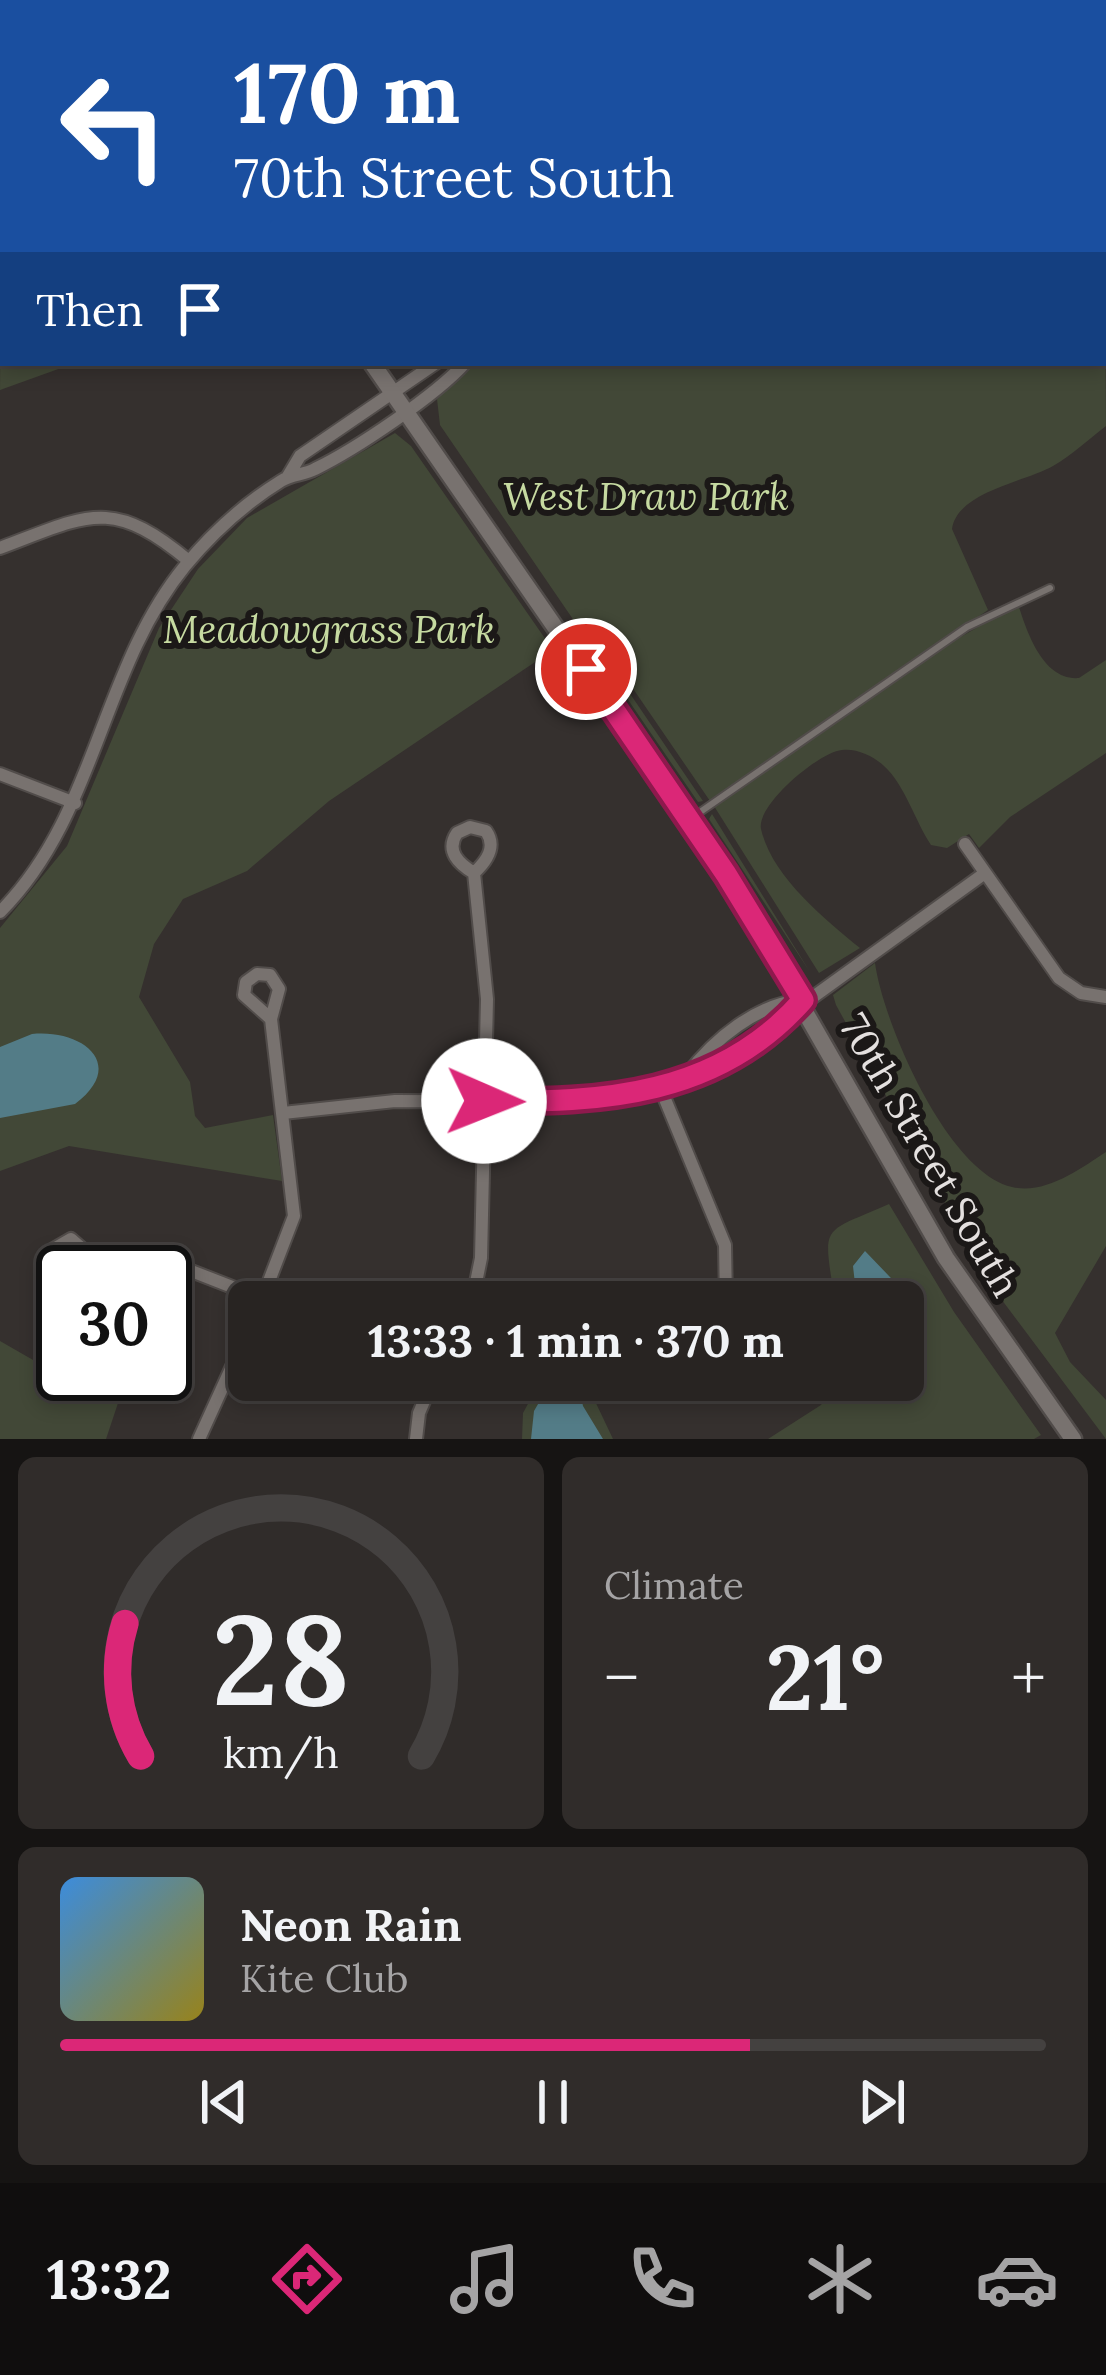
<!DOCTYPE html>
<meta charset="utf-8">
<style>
:root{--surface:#282422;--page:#302c2a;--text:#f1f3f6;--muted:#a5a4a5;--line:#444140;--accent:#db2777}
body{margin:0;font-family:Lora,serif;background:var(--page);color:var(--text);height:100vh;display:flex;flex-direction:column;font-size:45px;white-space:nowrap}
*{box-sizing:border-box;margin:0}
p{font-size:39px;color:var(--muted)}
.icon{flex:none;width:66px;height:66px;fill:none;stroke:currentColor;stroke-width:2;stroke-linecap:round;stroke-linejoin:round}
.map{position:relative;height:1439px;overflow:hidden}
.details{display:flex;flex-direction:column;gap:18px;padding:18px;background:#161413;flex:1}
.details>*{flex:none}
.top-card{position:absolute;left:0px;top:0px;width:1107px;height:366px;box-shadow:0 6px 18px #0003,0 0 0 3px var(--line);background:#1a4fa0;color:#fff;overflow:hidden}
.speed{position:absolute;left:36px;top:1245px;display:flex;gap:24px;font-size:60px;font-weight:700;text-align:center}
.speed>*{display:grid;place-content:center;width:156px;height:156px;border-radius:50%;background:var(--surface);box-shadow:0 6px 18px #0003,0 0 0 3px var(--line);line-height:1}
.speed .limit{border:6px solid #111;border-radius:18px;background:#fff;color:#111}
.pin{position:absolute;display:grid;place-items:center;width:102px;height:102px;color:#fff;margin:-51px;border:6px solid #fff;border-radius:50%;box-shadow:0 3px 12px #0007}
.me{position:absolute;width:132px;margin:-66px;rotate:91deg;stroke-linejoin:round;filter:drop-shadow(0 0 9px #0008)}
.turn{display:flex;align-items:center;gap:42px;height:252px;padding:0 36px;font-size:54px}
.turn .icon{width:156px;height:156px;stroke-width:2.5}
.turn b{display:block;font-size:84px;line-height:102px}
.then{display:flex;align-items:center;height:114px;padding:0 36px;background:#0003;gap:24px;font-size:45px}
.big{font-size:90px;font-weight:700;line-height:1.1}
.details .widget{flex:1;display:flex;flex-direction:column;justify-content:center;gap:18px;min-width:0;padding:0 42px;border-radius:18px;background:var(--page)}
.details .dial{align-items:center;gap:0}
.dial svg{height:312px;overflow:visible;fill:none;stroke:var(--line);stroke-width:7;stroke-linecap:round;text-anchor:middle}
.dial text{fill:var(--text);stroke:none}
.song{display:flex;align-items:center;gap:36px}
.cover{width:144px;height:144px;border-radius:18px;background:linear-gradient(135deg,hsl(210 70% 55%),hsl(50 70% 35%))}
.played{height:12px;border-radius:6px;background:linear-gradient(90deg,var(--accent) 70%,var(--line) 70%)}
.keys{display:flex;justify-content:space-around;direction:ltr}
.heat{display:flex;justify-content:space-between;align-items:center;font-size:66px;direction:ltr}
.details .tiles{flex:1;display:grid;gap:18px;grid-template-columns:1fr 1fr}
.widget:last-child{grid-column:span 2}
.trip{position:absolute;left:228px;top:1281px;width:696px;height:120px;border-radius:18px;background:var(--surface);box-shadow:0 6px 18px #0003,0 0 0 3px var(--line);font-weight:700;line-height:120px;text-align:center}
.dock{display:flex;height:192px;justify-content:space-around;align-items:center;background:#100e0e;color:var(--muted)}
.dock .icon{width:84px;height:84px}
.dock .active{color:var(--accent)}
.dock b{font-size:54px;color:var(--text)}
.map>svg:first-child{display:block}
</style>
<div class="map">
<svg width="1106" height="1439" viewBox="0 0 1106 1439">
<rect width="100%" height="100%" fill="#35302e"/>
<!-- green -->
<path fill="#424837" d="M793,0H1076L1078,3H794Z
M1104,40L1106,426C1089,439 1072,455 1053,466C1025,482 957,492 952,529L988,610L710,801L623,674L618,676L703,801L698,802L440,425L437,399L474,363H1104Z
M3,41V363H75L0,390Z
M395,433L411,446L553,650L545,649L544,656L329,801L247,871L183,899L154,944L139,997L190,1082L195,1116L205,1128L273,1115L282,1181L69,1146L0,1171V928L67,846L159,628L198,569L247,518Z
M1018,604C1027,632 1043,681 1079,678L1106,660V753L1010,817L979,848L969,834L947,848L931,845C915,821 905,785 884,766C874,756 856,748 842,750C819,752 756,805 761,829C772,877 825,919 860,948L819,973L714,806L938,650Z
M712,814L810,972L709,819Z
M875,963C883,1022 947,1172 1012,1187C1045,1195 1080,1169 1106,1152V1246L1055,1333L1070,1362L1106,1400V1439L990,1284L836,1005L833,995Z
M889,1204L954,1312L1041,1435L1034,1439H768L821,1405L837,1380H903V1302H835C823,1222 819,1235 889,1204Z
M0,1341L54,1372L116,1374L123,1388L106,1439H0Z
M541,1380H585L613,1439H522L523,1413Z"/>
<!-- water -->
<path fill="#537c87" d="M32,1034C82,1029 128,1064 75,1104L0,1118V1047Z
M865,1251L913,1301L910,1313L903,1318V1302H857L853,1266Z
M552,1380H577L583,1406L603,1439H531L534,1411Z"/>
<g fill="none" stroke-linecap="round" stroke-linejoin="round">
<!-- lane casing -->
<g stroke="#514c4a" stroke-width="10">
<path id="lane" d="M48,3L52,0
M0,36L3,34
M693,817L967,627L1050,588"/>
</g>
<!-- street casing -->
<g stroke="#514c4a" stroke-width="16">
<path id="street" d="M329,0L330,3
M599,0L600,3
M654,3L663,0
M288,476L300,456L436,363
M0,548C88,515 111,496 189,561
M0,774L75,803
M965,844L1059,978L1081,993L1106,997
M0,912C97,815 100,670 185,566C213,532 244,504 281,481C292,474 304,475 315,469C356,449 435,396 465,363
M687,1075C714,1039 757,1004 802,1000
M660,1087L725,1245L726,1302
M283,1113L395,1101L592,1102L660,1087L716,1067L985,873
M80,1272L94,1259
M63,1274L53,1267L52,1250L71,1239L94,1259L181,1267L263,1299
M261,1302L294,1216L271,1019L279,989L270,975L257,974L246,982L244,995L271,1019
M472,1302L481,1258L487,999L474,873C487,861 497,847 486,831L470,827L457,833C445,851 459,864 474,873
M199,1439L249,1329
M416,1439L419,1413L433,1380"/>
</g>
<!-- secondary casing -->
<g stroke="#514c4a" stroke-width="21">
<path id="secondary" d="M119,0L121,3
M372,363L726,874L946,1258L1073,1439"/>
</g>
<!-- lane -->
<use href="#lane" stroke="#78726f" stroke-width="6"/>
<!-- street -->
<use href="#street" stroke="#78726f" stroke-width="12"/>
<!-- secondary -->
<use href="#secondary" stroke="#78726f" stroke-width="16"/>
</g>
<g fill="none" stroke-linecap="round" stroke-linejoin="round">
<!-- route casing -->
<g stroke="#8e194d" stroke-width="30">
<path id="route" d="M484,1101C602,1103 719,1096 803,1000L726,874L586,669"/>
</g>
<!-- route -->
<use href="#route" stroke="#db2777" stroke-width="21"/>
</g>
<g text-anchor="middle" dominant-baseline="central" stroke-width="12" stroke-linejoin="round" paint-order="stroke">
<!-- park labels -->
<g font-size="39" font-style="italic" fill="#c6daa1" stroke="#1b1817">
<text x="646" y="496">West Draw Park</text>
<text x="329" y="629">Meadowgrass Park</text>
</g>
<!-- street labels -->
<g font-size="39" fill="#e4e0df" stroke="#1b1817">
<text transform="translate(930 1155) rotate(60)">70th Street South</text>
</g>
</g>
</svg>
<div class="speed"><div class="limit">30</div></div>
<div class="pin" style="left:586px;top:669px;background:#d93025"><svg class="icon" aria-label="arrive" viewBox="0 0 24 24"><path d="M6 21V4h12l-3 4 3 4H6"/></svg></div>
<svg class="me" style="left:484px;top:1101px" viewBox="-20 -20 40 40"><circle r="19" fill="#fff"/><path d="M0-13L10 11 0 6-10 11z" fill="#db2777"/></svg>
<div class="trip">13:33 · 1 min · 370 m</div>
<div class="top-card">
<div class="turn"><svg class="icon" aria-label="left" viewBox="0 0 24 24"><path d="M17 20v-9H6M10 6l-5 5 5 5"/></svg><div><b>170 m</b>70th Street South</div></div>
<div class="then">Then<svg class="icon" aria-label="arrive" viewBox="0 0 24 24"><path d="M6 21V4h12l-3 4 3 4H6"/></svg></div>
</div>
</div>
<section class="details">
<div class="tiles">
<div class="widget dial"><svg viewBox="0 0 100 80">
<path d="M14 69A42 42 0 1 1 86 69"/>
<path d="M14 69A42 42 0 0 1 10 35" stroke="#db2777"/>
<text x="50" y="56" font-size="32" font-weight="700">28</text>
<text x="50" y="72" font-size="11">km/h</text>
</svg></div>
<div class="widget"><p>Climate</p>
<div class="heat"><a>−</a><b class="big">21°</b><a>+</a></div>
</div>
<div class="widget">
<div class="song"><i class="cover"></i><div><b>Neon Rain</b><p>Kite Club</p></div></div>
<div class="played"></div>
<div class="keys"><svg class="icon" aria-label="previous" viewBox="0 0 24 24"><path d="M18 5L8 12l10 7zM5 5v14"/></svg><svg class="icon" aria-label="pause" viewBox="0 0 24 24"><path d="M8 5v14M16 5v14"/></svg><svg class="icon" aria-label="next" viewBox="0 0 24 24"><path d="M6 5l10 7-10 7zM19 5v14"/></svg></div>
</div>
</div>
</section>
<nav class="dock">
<b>13:32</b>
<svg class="icon active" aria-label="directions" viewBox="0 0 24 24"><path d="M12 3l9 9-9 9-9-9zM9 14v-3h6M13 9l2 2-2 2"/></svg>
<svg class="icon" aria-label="music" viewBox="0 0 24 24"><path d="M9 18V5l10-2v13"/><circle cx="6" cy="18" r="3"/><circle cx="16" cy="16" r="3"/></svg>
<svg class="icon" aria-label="phone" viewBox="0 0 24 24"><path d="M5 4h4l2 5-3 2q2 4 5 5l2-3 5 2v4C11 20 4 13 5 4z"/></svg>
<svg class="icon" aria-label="climate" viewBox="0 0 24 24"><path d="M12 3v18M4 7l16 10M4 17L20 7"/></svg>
<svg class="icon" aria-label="car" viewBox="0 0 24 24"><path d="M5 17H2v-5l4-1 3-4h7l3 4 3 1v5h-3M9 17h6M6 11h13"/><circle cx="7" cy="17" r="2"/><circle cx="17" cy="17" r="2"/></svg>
</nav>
